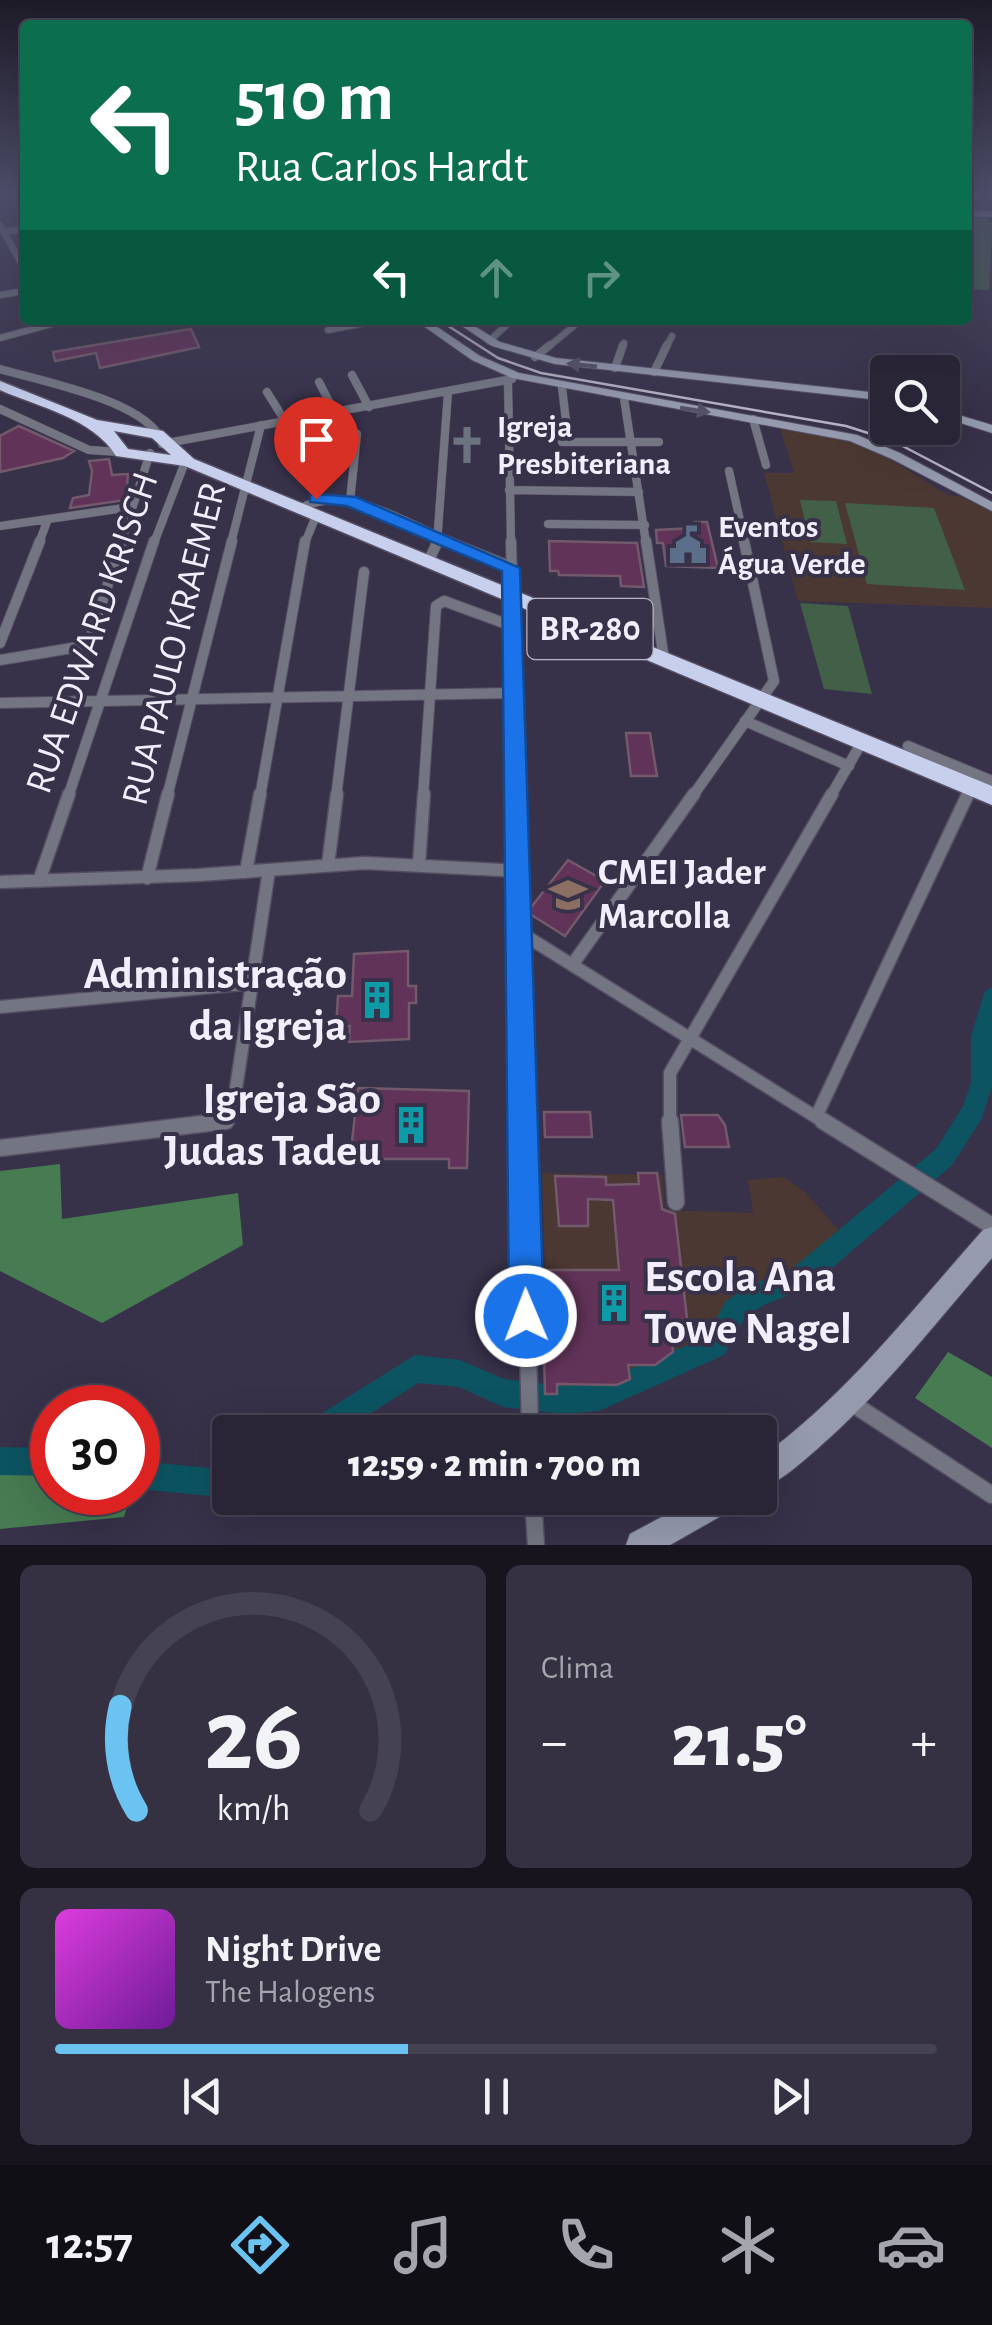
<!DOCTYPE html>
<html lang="pt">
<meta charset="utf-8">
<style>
:root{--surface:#292537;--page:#353142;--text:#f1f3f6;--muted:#a5a5ad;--line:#454252;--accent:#6bc3f2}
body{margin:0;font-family:"Alegreya Sans",sans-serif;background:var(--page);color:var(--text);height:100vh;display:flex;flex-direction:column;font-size:38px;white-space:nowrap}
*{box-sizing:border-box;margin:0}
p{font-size:32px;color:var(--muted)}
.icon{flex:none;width:55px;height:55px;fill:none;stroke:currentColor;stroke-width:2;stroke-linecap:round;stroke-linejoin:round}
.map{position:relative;height:1545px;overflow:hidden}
.drawer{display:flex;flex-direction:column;gap:20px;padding:20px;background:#17141e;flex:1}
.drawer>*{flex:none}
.banner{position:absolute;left:20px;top:20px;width:952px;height:305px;border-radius:10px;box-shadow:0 10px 40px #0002,0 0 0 2px var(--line);background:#0b6e4f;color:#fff;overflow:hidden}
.fabs{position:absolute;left:870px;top:355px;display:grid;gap:20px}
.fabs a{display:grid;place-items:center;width:90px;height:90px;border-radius:10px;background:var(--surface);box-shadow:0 10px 40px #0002,0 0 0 2px var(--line);font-size:50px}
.speed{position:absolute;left:30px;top:1385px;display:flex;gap:20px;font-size:50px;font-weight:700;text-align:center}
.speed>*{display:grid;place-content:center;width:130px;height:130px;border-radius:50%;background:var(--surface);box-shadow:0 10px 40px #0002,0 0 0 2px var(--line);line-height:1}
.speed .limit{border:15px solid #d22;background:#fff;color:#111}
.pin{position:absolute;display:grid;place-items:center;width:85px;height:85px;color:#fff;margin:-102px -42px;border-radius:50% 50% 50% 0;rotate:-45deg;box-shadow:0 0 10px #0007}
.pin .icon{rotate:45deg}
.me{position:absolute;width:110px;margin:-55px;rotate:359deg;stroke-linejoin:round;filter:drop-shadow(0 0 8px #0008)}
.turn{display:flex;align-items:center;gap:35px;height:210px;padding:0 50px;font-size:45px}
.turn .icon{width:130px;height:130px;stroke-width:2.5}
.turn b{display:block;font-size:70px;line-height:85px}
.lanes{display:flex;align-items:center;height:95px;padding:0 50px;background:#0003;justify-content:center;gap:50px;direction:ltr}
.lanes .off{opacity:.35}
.big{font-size:75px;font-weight:800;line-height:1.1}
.drawer .card{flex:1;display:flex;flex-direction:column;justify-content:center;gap:15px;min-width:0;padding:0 35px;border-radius:15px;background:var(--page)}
.drawer .dial{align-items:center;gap:0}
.dial svg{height:260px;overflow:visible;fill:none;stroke:var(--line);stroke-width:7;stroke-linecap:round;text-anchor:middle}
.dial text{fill:var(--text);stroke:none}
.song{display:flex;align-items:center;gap:30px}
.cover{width:120px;height:120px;border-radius:15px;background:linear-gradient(135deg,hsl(300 70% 55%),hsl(280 70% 35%))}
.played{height:10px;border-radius:5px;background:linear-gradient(90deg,var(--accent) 40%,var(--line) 40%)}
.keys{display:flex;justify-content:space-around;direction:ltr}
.heat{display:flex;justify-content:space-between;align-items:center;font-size:55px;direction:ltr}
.drawer .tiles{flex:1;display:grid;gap:20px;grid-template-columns:1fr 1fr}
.card:last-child{grid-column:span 2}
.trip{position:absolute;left:212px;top:1415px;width:565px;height:100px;border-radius:10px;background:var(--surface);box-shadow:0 10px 40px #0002,0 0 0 2px var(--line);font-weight:800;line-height:100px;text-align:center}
.tabs{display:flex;height:160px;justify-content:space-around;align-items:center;background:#100f16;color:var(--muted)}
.tabs .icon{width:70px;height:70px}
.tabs .selected{color:var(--accent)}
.tabs b{font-size:45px;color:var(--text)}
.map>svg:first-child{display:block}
</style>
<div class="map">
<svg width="992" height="1545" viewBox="0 0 992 1545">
<rect width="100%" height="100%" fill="#373149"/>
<!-- education -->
<path fill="#4b3832" d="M780,428L854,443L882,454L948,495L959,496L992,512V608L798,601L764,473H794Z
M542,1173L662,1175L665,1210L753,1213L748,1180L784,1177L805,1192L844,1236L742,1318L677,1360L610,1392L549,1406Z"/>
<!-- green -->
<path fill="#416047" d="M968,216H984L992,224L989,290L968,289Z
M800,500L836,501L847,544L810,542Z
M845,503L934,508L965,590L867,584Z
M800,603L848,606L872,694L824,689Z"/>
<!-- forest -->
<path fill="#477b51" d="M60,1164L62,1219L238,1193L243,1245L102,1323L0,1271V1171Z
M948,1352L992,1377V1448L915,1398Z
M0,1463L52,1468V1492L131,1493L124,1517L0,1529Z"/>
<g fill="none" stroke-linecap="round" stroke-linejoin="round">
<!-- river -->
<path fill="#0c5462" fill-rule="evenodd" d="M992,988V1087L981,1120L952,1165L811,1286L764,1305L744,1319L724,1355L599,1411L563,1414L503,1407L459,1387L418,1383L342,1432H304L308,1422L415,1355L460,1360L504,1379L563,1386L598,1383L706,1337L726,1301L746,1287L793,1268L936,1149L963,1106L971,1083V1036L985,991Z
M0,1447L52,1448V1476L0,1475Z
M138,1461L230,1470V1498H232H230L138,1489Z"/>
</g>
<!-- building -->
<path fill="#623359" stroke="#72596c" stroke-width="2.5" d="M191,329L199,347L100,368L96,353L55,361L53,352Z
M19,426L74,451L63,458L0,472V436Z
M109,459L112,475L128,474L126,500L70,508L73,498L89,495L92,471L89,461Z
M695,522H707L718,568L666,566L663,543H657L656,530L696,528Z
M549,541L637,543L644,587L621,586L620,576L559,575L558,571H550Z
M626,733H650L657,776H631Z
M568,860L605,881L565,936L530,914L529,910Z
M408,951V986H416V1003H409V1039L349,1042L350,1026L336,1027L338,996H352L354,954Z
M358,1088L469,1091L467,1168H449V1159H350Z
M544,1112H590L592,1137H545Z
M681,1115H718L725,1125L729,1147H685Z
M638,1173H657L662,1209L675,1214L689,1336H671L673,1352L655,1365H628L630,1379L617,1385L557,1384V1394H545L542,1270H619L613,1200L588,1199V1226H559L555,1176L606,1177V1185L639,1184Z
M482,1420V1426L500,1424L501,1432H406V1426Z"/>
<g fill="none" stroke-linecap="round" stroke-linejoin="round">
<!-- street-far4 casing -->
<g stroke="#554f66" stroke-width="8">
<path id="street-far4" d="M0,225L25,270
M9,231L25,229
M0,295L25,291
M328,330L380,320
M0,338L66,320
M489,341L512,320
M547,348L581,320
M622,348L624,343
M666,348L672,336"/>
</g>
<!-- street-far3 casing -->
<g stroke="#554f66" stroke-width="9">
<path id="street-far3" d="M535,357L550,345
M615,368L623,345
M0,369C42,381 134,399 158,434
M654,372L667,345
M352,375L369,407
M319,382L335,413
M508,382L511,543
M562,387L566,421
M267,392L285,421
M624,398L646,543
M0,409L89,450L120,452
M753,419L766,465
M562,442H659
M162,444L512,379
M564,463H634
M729,471L745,543
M509,490L639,492
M350,501L357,434
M299,509C345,482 409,525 454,543
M548,524L645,525
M0,526L131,507
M39,543L48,519
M121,543L150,453
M154,543L185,462
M231,543L261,425
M305,543L316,516
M437,543L448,392"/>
</g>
<!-- street-far2 casing -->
<g stroke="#554f66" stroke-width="12">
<path id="street-far2" d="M447,541L511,567
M511,541L517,797
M646,541L664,659
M428,562L438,541
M0,643L40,541
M0,660L78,647L90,639L122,541
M0,703L514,693
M745,721L849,766
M908,746L992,781
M68,797L154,541
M167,797L232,541
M260,797L305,541
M336,797L364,572
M423,797L436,606L444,601L512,626
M692,797L774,681L744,541
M830,797L862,742
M966,797L971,787"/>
</g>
<!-- street-far1 casing -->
<g stroke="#554f66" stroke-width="15">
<path id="street-far1" d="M517,794L524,1124
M419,864L424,794
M328,865L337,794
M246,872L260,794
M147,878L168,794
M39,881L69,794
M0,882L199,875L365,863L518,871
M521,933L827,1124
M572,965L694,794
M0,1007L254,983
M816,1117L968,794
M211,1124L225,1122L232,1115L269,870
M670,1124V1073L832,794"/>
</g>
<!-- street casing -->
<g stroke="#554f66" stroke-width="19">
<path id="street" d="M523,1121L530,1432
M670,1121L676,1202
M823,1121L992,1226
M0,1148L226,1121
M850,1402L992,1495
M533,1498L536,1545"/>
</g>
<!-- secondary casing -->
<g stroke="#554f66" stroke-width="2">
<path id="secondary" d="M968,211H992V217H968Z
M415,320H427L480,356L519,373L857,435L900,453L992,502V511L892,459L850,441L512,378L472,360Z
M453,320H465L500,342L556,358L888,394V401L555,364L492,346Z
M942,410L992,425V433L942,417Z
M992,1227V1258C935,1323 883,1392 817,1449C800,1464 781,1481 760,1489V1458C847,1395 912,1310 983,1230Z
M697,1498H740L735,1508L670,1545H626L630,1534Z"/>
</g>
<!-- highway casing -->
<g stroke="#554f66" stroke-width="3">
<path id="highway" d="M0,381L97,420L163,431L194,459L992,786V805L185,466L116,456C94,419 39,407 0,390ZM114,431L152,438L171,455L128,449Z"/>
</g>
<!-- street-far4 -->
<use href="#street-far4" stroke="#737682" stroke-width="6"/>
<!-- street-far3 -->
<use href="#street-far3" stroke="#737682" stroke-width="8"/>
<!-- street-far2 -->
<use href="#street-far2" stroke="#737682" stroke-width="10"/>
<!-- street-far1 -->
<use href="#street-far1" stroke="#737682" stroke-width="12"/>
<!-- street -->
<use href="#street" stroke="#737682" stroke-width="16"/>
<!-- secondary -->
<use href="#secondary" fill="#959aae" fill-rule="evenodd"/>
<!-- highway -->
<use href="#highway" fill="#c7cfed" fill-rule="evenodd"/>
<!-- rail -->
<path stroke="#b7b2c5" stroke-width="2.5" d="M439,320L498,358L541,373L846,426L893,441L992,493"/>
</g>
<!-- one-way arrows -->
<defs><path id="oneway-solid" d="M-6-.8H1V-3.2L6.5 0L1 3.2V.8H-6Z" transform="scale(2.5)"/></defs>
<g fill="#535067">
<use href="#oneway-solid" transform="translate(582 365) rotate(-174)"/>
<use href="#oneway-solid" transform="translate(695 410) rotate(9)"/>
</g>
<!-- sky -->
<linearGradient id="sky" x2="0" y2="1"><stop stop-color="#1e1b28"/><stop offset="0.47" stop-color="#4d4e6a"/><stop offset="1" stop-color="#4d4e6a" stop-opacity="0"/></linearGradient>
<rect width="992" height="411" fill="url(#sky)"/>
<!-- route -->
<path fill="#1a73e8" stroke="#114b97" stroke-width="2.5" d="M316,494L356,497L520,568L544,1316L539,1329L526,1334L514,1329L509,1316L502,571L347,506L310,502V495Z"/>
<!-- icons -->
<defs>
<g id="church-bare" transform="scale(3)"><path d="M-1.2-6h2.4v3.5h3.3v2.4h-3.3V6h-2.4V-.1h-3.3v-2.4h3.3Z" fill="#6b7280" stroke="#373149" stroke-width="2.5" paint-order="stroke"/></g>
<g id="civic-bare" transform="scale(3)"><path d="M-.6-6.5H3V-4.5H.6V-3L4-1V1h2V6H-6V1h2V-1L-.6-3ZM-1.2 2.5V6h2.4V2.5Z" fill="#5c6f8a" stroke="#373149" stroke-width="2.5" paint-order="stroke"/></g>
<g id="school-bare" transform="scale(3)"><path d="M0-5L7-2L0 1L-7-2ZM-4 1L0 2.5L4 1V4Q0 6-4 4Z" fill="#8d6e63" stroke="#373149" stroke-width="2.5" paint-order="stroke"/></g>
<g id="building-bare" transform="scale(3)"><path d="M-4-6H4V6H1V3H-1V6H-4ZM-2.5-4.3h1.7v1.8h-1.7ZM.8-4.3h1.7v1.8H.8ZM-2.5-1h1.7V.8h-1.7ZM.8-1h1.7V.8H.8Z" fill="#0f9aa8" stroke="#373149" stroke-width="2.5" paint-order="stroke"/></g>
</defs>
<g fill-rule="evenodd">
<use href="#church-bare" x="467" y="445"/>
<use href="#civic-bare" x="688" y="545"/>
<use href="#school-bare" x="568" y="895"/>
<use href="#building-bare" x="377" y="1000"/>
<use href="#building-bare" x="411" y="1125"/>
<use href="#building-bare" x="614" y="1303"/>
</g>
<g text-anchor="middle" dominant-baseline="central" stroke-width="8" stroke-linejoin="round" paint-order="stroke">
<!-- far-poi labels -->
<g font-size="32" font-weight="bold" fill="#f2eefe" stroke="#373149" text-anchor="start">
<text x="497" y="427">Igreja<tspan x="497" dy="37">Presbiteriana</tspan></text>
<text x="718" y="527">Eventos<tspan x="718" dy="37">Água Verde</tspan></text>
</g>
<!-- shield labels -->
<rect fill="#373149" stroke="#bab5c8" stroke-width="2.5" x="527.5" y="599" width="125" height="60" rx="8"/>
<g font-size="35" font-weight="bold" fill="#f2eefe">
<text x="590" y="629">BR-280</text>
</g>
<!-- street labels -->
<g font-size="38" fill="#f2eefe" stroke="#373149">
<text transform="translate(93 633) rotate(-71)">RUA EDWARD KRISCH</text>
<text transform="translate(175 644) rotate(-76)">RUA PAULO KRAEMER</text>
</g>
<!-- poi labels -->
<g font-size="38" font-weight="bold" fill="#f2eefe" stroke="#373149" text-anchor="start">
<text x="598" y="873">CMEI Jader<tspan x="598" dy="44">Marcolla</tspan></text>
</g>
<!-- near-poi labels -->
<g font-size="45" font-weight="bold" fill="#f2eefe" stroke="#373149" text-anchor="end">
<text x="347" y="974">Administração<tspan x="347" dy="52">da Igreja</tspan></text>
<text x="381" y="1099">Igreja São<tspan x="381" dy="52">Judas Tadeu</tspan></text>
<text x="644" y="1277" text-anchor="start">Escola Ana<tspan x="644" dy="52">Towe Nagel</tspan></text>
</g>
</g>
</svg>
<div class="fabs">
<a><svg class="icon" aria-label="search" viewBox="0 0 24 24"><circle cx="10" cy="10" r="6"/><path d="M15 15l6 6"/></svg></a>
</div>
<div class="speed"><div class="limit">30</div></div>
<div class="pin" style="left:316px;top:499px;background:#d93025"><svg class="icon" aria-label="arrive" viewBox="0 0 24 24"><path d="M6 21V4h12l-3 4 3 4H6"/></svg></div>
<svg class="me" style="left:526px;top:1316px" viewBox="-20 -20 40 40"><circle r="17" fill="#1a73e8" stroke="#fff" stroke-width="3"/><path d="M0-11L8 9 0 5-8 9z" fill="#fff"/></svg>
<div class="trip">12:59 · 2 min · 700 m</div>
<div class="banner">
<div class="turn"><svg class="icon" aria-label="left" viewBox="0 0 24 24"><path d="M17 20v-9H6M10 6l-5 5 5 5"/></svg><div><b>510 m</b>Rua Carlos Hardt</div></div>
<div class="lanes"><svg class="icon" aria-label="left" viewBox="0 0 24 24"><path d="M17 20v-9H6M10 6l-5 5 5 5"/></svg><svg class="icon off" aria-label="ahead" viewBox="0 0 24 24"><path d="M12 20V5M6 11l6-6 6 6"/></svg><svg class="icon off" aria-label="right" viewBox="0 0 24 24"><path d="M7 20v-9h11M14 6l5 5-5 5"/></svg></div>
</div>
</div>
<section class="drawer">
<div class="tiles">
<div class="card dial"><svg viewBox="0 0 100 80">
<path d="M14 69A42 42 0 1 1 86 69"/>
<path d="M14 69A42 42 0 0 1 9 37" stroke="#6bc3f2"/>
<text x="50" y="56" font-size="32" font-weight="700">26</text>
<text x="50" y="72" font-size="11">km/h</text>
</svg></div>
<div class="card"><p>Clima</p>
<div class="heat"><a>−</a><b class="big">21.5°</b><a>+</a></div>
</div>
<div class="card">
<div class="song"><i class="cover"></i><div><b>Night Drive</b><p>The Halogens</p></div></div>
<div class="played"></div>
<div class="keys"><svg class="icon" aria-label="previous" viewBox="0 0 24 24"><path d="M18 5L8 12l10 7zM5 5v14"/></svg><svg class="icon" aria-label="pause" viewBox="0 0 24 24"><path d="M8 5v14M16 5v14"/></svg><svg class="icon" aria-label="next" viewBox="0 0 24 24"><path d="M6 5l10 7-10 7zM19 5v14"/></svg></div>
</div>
</div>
</section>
<nav class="tabs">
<b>12:57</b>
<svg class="icon selected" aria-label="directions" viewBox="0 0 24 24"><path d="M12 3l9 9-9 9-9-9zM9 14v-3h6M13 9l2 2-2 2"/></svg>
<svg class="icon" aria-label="music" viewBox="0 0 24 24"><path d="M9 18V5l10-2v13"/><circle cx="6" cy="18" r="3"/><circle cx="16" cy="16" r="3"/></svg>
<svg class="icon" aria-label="phone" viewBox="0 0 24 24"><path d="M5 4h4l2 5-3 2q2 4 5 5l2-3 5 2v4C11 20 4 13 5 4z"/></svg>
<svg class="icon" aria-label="climate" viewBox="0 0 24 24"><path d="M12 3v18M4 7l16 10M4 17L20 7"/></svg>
<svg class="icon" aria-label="car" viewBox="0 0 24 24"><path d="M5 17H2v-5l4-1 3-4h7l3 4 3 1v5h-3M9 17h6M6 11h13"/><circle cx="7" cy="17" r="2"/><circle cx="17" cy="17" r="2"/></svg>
</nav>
